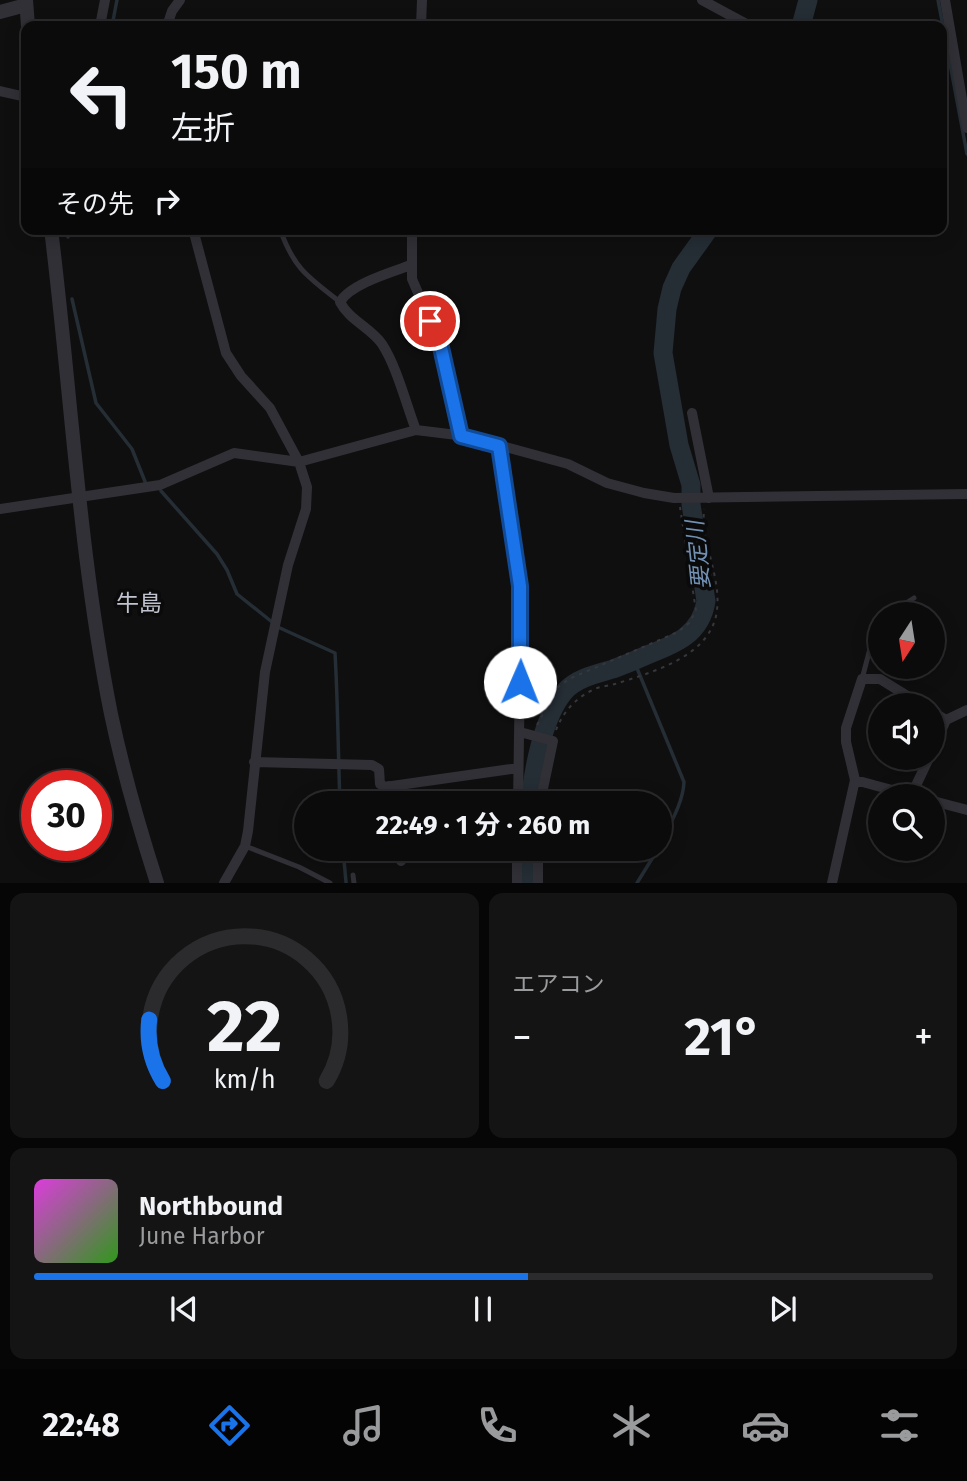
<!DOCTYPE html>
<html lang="ja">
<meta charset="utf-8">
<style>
:root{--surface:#0b0b0c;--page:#141415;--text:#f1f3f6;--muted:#9a9b9d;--line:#2b2b2d;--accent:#1a73e8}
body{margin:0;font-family:"Fira Sans","Noto Sans JP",sans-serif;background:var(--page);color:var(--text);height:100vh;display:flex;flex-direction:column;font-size:26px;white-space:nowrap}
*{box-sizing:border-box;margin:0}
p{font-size:23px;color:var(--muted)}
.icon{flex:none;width:38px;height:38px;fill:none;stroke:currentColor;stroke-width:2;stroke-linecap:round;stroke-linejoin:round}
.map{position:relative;height:883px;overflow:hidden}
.side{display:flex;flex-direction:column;gap:10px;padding:10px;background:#060607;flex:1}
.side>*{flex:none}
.top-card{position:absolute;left:21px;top:21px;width:926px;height:214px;border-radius:14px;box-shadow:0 4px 18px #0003,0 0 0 2px var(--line);background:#0b0b0c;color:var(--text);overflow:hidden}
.needle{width:46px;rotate:192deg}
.controls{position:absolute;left:868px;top:602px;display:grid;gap:14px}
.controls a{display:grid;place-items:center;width:77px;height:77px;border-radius:50%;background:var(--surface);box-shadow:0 4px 18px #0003,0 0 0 2px var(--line);font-size:35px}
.speed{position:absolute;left:21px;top:770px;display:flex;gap:14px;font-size:35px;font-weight:700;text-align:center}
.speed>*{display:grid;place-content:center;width:91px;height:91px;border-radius:50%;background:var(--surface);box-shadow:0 4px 18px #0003,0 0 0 2px var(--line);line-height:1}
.speed .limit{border:10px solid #d22;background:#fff;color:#111}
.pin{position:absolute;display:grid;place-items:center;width:60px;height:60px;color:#fff;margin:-30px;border:4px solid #fff;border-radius:50%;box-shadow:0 2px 7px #0007}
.me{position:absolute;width:77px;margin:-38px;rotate:1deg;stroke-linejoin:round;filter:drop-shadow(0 0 5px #0008)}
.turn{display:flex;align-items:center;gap:24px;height:147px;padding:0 35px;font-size:32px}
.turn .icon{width:91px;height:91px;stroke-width:2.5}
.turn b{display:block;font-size:49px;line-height:60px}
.then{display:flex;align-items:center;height:66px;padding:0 35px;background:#0003;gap:14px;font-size:26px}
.big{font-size:52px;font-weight:700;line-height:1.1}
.side .tile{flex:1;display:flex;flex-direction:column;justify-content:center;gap:10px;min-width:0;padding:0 24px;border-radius:14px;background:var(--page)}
.side .dial{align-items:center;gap:0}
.dial svg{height:182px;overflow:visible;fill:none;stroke:var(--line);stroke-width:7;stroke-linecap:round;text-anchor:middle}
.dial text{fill:var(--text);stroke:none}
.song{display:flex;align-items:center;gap:21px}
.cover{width:84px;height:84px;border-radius:10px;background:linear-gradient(135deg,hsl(300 70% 55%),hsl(110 70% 35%))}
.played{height:7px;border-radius:4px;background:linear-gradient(90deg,var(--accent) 55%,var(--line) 55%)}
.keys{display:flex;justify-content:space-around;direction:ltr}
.heat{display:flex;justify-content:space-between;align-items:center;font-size:38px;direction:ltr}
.side .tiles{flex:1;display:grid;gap:10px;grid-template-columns:1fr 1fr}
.tile:last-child{grid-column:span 2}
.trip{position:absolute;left:294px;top:791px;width:378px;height:70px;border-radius:35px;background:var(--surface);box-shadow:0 4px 18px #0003,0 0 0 2px var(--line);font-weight:700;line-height:70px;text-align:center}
.tab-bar{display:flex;height:112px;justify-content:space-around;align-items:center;background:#040405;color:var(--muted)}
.tab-bar .icon{width:49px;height:49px}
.tab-bar .selected{color:var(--accent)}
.tab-bar b{font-size:32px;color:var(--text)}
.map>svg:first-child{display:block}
</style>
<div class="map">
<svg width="967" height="883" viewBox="0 0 967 883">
<rect width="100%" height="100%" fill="#0f0f10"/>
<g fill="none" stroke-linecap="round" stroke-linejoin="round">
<!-- stream -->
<path stroke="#252d35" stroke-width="3.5" d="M938,0L967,154
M112,26L117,0
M68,237L69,229
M72,299L96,403L132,449L146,484
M161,491L217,554L227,570L237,594L272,622
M280,628L335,653C338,704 338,753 340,803
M634,661L684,782C683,804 669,825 660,845
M343,849L346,882
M637,883L658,849"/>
<!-- river -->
<path stroke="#252d35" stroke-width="19" d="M801,26L808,0
M530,803C533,771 543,716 565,691C577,678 596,674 613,669C624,665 636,660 647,655C676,644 701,634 706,601L691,504V485L679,445L663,353L667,309L672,288L681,268L709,229
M529,883V849"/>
<!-- path -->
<path stroke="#36373d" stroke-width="2" stroke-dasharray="3.5 5" stroke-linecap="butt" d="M537,725L557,688L569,679L678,632L689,623L696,611L680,507
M556,730C563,712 576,697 595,689C601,686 609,686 615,684C653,672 712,656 717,610C721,576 701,543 704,509"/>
<!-- service -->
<path stroke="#303036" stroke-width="5" d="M280,229C294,269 308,277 340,302
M889,614L914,598
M862,679L877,622L880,620
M245,846L299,867L330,883
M353,875L354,883"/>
<!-- minor -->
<path stroke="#303036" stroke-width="10" d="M702,0L750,26
M945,0L967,128
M100,26L105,0
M167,26L172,11L180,0
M421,26L422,0
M0,91L26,97
M193,229L226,353L241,376L270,408L299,462L307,487L306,509L288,565L265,672L248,831L245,846L224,883
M412,229V279L440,343L461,436
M411,265C392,272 350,284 340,302C349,320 371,328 382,344C397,367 406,404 416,430
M692,413L709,498
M499,446L521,605L518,803
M0,509L160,485L234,453L299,462L416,430L465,436L568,464L607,483L644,493L674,498L967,494
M933,712L946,720
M520,732L553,741L540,803
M933,749L946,720L967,710
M254,762L372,765L379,769L380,784L385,787L518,768
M855,780L914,796
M389,786L392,803
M911,796L929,758
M933,801L967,810
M399,849L401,861
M517,883V849
M538,883V849
M832,883L855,780L846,742V728L862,679H880L922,705"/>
<!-- tertiary -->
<path stroke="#303036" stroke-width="14" d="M26,0L28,26
M0,12L26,5
M51,229C71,390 79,554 111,714C123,771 139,827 157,883"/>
</g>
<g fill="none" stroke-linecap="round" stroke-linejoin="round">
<!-- route casing -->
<g stroke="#114b97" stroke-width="18">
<path id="route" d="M430,321L440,343L461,436L499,446L520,586V682"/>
</g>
<!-- route -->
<use href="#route" stroke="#1a73e8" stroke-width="12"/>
</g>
<g text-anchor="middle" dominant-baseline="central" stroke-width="7" stroke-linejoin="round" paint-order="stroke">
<!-- water labels -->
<g font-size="23" font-style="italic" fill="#7291b2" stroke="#0a0a0b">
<text transform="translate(698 555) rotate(-96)">要定川</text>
</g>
<!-- neighbourhood labels -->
<g font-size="23" fill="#c0c3ce" stroke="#0a0a0b">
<text x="139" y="603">牛島</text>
</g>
</g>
</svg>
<div class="controls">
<a><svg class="needle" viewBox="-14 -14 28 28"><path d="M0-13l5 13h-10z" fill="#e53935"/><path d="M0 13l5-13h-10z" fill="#9a9b9d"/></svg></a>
<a><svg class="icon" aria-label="sound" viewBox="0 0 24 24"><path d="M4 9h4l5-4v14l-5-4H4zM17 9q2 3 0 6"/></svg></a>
<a><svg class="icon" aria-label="search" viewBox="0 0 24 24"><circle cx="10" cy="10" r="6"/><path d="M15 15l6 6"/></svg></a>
</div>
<div class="speed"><div class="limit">30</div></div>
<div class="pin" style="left:430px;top:321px;background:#d93025"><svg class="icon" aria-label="arrive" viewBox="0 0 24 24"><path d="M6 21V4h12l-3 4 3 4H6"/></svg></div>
<svg class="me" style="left:520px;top:682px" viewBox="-20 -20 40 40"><circle r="19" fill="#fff"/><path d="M0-13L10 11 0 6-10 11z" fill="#1a73e8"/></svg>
<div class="trip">22:49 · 1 分 · 260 m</div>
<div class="top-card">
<div class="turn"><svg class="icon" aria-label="left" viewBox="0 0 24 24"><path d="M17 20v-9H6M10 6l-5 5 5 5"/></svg><div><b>150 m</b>左折</div></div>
<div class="then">その先<svg class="icon" aria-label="right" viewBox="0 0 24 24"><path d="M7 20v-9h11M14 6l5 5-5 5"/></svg></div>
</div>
</div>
<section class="side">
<div class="tiles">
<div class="tile dial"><svg viewBox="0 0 100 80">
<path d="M14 69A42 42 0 1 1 86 69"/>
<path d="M14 69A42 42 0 0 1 8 42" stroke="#1a73e8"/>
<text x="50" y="56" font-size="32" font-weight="700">22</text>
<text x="50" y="72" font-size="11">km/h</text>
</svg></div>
<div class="tile"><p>エアコン</p>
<div class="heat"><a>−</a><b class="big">21°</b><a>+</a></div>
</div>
<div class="tile">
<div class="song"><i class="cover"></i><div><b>Northbound</b><p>June Harbor</p></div></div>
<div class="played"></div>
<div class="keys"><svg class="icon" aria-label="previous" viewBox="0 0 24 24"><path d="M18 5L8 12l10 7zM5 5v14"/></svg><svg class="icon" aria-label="pause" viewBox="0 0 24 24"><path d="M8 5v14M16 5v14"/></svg><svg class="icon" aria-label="next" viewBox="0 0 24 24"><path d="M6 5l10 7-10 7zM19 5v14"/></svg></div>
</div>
</div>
</section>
<nav class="tab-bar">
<b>22:48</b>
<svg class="icon selected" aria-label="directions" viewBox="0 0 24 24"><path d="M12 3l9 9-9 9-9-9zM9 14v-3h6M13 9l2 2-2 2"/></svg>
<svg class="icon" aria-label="music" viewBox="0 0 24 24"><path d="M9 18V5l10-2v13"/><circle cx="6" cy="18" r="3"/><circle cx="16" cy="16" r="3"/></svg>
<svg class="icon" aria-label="phone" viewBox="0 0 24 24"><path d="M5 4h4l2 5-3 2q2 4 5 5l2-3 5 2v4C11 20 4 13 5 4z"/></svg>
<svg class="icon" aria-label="climate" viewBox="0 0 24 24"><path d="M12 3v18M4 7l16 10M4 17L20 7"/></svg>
<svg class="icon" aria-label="car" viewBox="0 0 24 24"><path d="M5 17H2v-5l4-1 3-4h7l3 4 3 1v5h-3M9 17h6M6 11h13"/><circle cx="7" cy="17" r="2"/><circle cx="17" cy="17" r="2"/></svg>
<svg class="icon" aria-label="filters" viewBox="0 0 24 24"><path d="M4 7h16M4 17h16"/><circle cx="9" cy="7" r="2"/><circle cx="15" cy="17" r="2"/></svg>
</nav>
